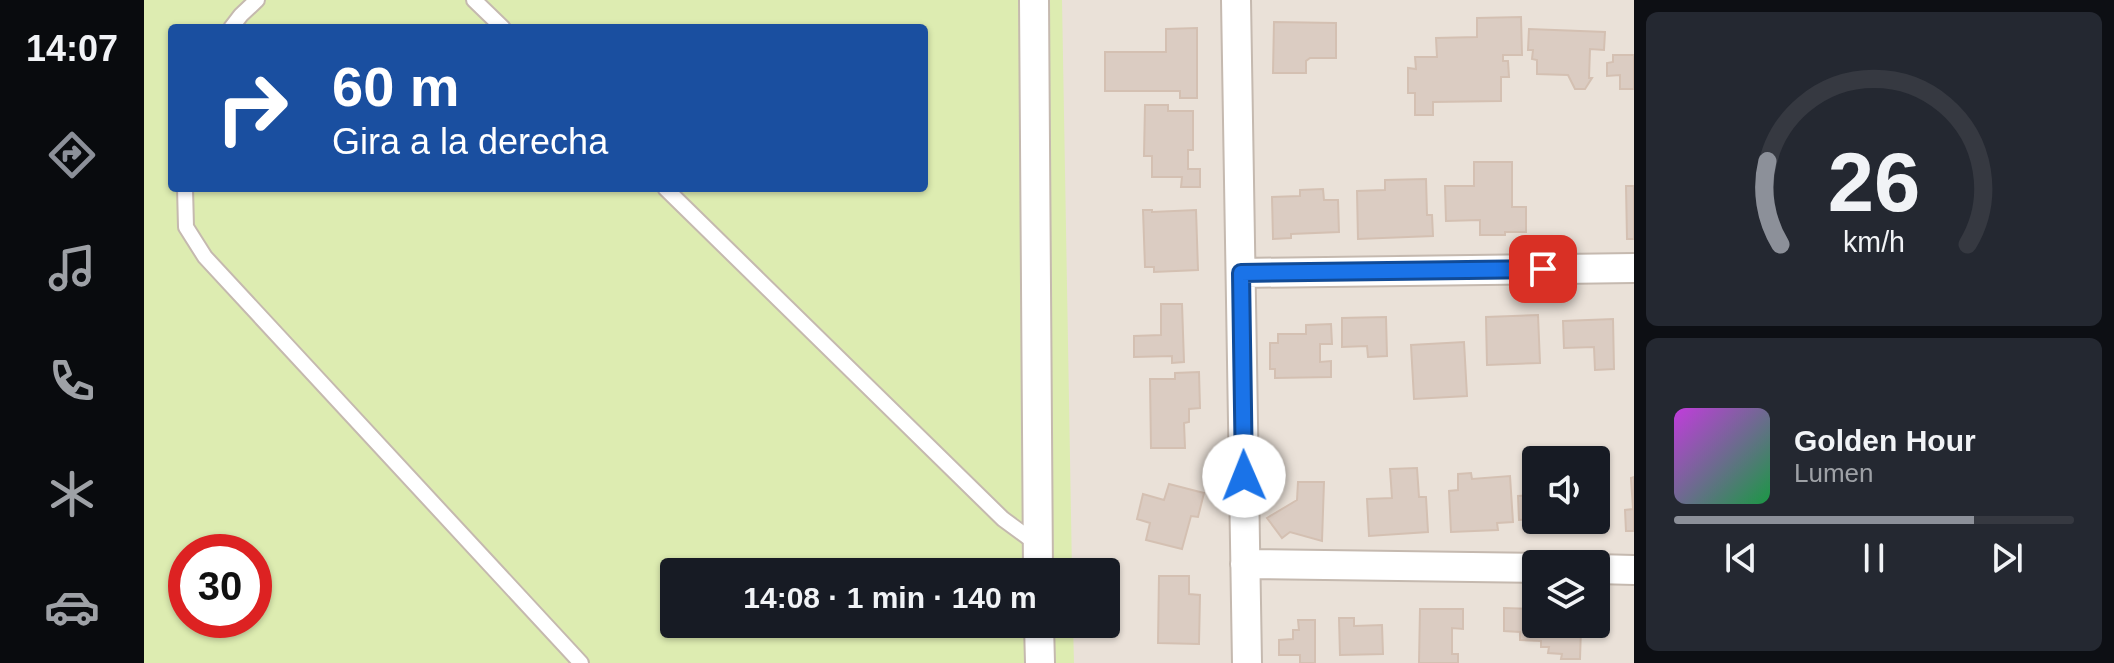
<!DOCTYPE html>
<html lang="es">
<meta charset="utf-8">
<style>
:root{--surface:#171b24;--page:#242831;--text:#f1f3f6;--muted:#9ea1a6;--line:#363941;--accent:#8c9099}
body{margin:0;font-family:Helvetica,sans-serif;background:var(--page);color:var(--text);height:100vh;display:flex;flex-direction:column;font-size:30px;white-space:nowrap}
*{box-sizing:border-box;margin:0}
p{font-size:26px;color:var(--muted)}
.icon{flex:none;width:44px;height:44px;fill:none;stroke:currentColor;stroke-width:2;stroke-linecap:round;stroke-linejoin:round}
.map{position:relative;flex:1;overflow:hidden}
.details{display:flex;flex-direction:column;gap:12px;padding:12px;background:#0d0f14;width:480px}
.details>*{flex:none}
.hud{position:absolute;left:24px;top:24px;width:760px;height:168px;border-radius:8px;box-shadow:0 2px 6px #0004;background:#1a4fa0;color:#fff;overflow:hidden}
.fabs{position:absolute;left:1378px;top:446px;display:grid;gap:16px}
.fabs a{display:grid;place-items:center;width:88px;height:88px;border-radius:8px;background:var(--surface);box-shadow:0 2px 6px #0004;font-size:40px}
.speed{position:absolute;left:24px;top:534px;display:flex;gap:16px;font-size:40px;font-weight:700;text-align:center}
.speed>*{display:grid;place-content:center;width:104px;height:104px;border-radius:50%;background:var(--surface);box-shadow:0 2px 6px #0004;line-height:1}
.speed .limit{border:12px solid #d22;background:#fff;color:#111}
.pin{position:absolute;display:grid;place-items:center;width:68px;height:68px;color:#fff;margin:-34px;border-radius:16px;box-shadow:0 4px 12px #0006}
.me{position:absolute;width:88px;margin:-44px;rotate:359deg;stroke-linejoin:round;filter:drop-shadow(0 0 6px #0008)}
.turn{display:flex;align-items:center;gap:28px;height:168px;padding:0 32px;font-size:36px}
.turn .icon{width:104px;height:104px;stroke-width:2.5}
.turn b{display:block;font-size:56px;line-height:68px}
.details .widget{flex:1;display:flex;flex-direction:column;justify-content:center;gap:12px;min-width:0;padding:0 28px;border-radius:12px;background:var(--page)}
.details .dial{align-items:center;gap:0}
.dial svg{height:208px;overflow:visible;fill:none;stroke:var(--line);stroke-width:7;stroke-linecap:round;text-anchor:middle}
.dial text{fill:var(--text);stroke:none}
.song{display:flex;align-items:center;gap:24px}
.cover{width:96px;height:96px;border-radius:12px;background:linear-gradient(135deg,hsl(290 70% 55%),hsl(140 70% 35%))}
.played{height:8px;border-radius:4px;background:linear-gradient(90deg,var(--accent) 75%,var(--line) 75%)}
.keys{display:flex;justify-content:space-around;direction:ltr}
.trip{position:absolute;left:516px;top:558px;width:460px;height:80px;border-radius:8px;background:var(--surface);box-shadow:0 2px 6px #0004;font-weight:700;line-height:80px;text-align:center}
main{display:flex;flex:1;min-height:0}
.tabs{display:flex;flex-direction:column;width:144px;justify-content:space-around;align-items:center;background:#090b0e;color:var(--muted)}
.tabs .icon{width:56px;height:56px}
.tabs .current{color:var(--accent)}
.tabs b{font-size:36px;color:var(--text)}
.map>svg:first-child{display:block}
</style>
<main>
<nav class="tabs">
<b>14:07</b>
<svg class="icon current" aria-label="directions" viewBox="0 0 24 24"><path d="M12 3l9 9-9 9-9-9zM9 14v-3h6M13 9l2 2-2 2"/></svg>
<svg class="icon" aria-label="music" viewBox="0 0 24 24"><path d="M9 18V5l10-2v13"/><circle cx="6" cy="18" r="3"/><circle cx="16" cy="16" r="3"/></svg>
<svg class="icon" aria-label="phone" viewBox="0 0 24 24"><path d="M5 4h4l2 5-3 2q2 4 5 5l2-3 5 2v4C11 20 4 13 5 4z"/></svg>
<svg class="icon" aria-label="climate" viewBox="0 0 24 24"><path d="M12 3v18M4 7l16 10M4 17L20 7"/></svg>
<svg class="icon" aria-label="car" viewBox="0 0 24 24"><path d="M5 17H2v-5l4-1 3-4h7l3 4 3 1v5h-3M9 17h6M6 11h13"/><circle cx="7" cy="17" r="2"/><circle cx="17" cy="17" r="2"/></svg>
</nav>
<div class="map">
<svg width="1490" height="663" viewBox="0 0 1490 663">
<rect width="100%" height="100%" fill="#f6f0ea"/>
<!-- residential -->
<path fill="#eae1d8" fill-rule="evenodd" d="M0,0H1490V663H0ZM28,28H780V188H28ZM1392,460H1452V520H1392ZM42,552H110V620H42ZM1392,564H1452V624H1392ZM530,572H962V624H530Z"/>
<!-- green -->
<path fill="#ddecb1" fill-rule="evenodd" d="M0,0H918L928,572H530V624H929L930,663H0ZM28,28H780V188H28ZM42,552H110V620H42Z"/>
<!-- building -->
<path fill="#dbccc2" stroke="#d4c0b2" stroke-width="2" d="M1377,17L1378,55H1359V61H1364L1365,77H1357V101L1289,102V115H1271V93H1264V68L1272,69L1271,57H1293L1292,38L1333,37V18Z
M1130,22L1192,23V58H1166L1162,61V73H1129Z
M1053,28V98H1036V91H961V52H1022V29Z
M1385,29L1461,32L1460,50L1446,49L1445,78H1448L1441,89H1431L1424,75L1393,74V60L1388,59L1389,50H1384Z
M1469,55H1490V89H1476V75L1463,76V63L1469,62Z
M1001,105H1024V111H1049V150H1044V169H1056V187H1037L1038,177H1008V156H1000Z
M1330,162H1368V207H1382V232H1361V235H1336V220L1302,221L1301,186H1330Z
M1282,179L1283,215H1288L1289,236L1214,239L1213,191L1241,190V180Z
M1482,186H1490V239H1483Z
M1179,189L1180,200H1194L1195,232L1147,234V238L1129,239L1128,197L1156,196V190Z
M999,210H1008V212L1052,210L1054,270L1010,272V267H1001Z
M1017,304H1038L1040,362L1028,363V356L990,357V336L1017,335Z
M1394,315L1396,363L1343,365L1342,317Z
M1242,317L1243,356L1224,357L1223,346L1198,347V318Z
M1469,319L1470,369L1451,370L1450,347L1420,348L1419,321Z
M1187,324L1188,344H1176V362L1187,361V377L1131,378V369H1126V343H1134V334H1162V325Z
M1320,342L1323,396L1270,399L1267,345Z
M1055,372L1056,408L1045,409V422L1040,423L1041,448H1007L1006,379H1031V373Z
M1273,468L1275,497H1282L1284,532L1225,536L1223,499L1248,498L1246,469Z
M1327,473L1328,479L1366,476L1369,522L1353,523L1354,530L1307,532L1305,491L1314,490V474Z
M1490,477V531H1482L1481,510L1489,509L1487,478Z
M1154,482H1180L1178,541L1146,532L1138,538L1123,518L1153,500Z
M1025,484L1060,493L1054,517L1047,516L1038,549L1002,540L1006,523L993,519L999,494L1020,500Z
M1452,491H1463L1465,523L1451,524L1452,527L1412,530L1411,520H1452Z
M1392,495V520H1398V528H1388L1387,519L1375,520L1374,496Z
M1015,576H1045V594L1056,595L1055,644L1014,643Z
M1360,608L1392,609V624H1449V629L1437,628L1436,659H1417L1418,654L1404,653L1405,647H1397V641L1376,640V632L1360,631Z
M1276,609H1319V629L1308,628V654H1314V663H1275Z
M1195,618H1210V626L1238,625L1239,654L1196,655Z
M1154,620H1171V663H1156V655H1135V640L1149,639V630H1155Z"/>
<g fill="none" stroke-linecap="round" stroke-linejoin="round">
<!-- service casing -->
<g stroke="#c5b9af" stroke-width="18">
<path id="service" d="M330,0L359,28
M87,28L97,15L113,0
M41,188L42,227L61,257L437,663
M521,188L859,519L893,544"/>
</g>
<!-- minor casing -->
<g stroke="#c5b9af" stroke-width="32">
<path id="minor" d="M890,0L894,572
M1092,0L1103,663
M1097,273L1490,268
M1101,564L1392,568
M1452,569L1490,570
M895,624L896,663"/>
</g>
<!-- service -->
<use href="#service" stroke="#fff" stroke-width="14"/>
<!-- minor -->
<use href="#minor" stroke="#fff" stroke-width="28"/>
</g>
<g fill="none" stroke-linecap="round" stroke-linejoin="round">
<!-- route casing -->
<g stroke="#114b97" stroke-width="20">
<path id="route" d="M1100,476L1097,273L1399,269"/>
</g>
<!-- route -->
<use href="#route" stroke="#1a73e8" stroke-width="14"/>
</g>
</svg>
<div class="fabs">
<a><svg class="icon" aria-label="sound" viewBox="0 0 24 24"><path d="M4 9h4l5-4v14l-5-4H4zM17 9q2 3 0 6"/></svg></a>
<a><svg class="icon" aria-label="layers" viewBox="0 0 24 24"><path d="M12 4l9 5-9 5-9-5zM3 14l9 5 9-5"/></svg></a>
</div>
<div class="speed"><div class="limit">30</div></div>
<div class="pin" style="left:1399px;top:269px;background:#d93025"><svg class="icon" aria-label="arrive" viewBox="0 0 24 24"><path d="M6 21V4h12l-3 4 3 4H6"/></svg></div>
<svg class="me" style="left:1100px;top:476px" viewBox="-20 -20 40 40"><circle r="19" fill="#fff"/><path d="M0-13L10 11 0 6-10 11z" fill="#1a73e8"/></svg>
<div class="trip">14:08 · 1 min · 140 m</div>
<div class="hud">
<div class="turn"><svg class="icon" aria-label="right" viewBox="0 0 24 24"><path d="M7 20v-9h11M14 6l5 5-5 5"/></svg><div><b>60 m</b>Gira a la derecha</div></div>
</div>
</div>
<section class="details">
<div class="widget dial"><svg viewBox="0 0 100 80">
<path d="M14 69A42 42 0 1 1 86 69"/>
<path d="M14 69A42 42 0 0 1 9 37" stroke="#8c9099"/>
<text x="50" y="56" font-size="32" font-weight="700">26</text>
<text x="50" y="72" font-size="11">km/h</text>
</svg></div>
<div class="widget">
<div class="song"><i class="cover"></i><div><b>Golden Hour</b><p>Lumen</p></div></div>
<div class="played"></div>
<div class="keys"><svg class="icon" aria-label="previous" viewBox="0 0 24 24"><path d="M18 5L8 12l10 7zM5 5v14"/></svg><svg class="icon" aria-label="pause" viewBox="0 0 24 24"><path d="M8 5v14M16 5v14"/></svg><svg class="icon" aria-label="next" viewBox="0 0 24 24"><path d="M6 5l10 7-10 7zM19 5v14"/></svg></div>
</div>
</section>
</main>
